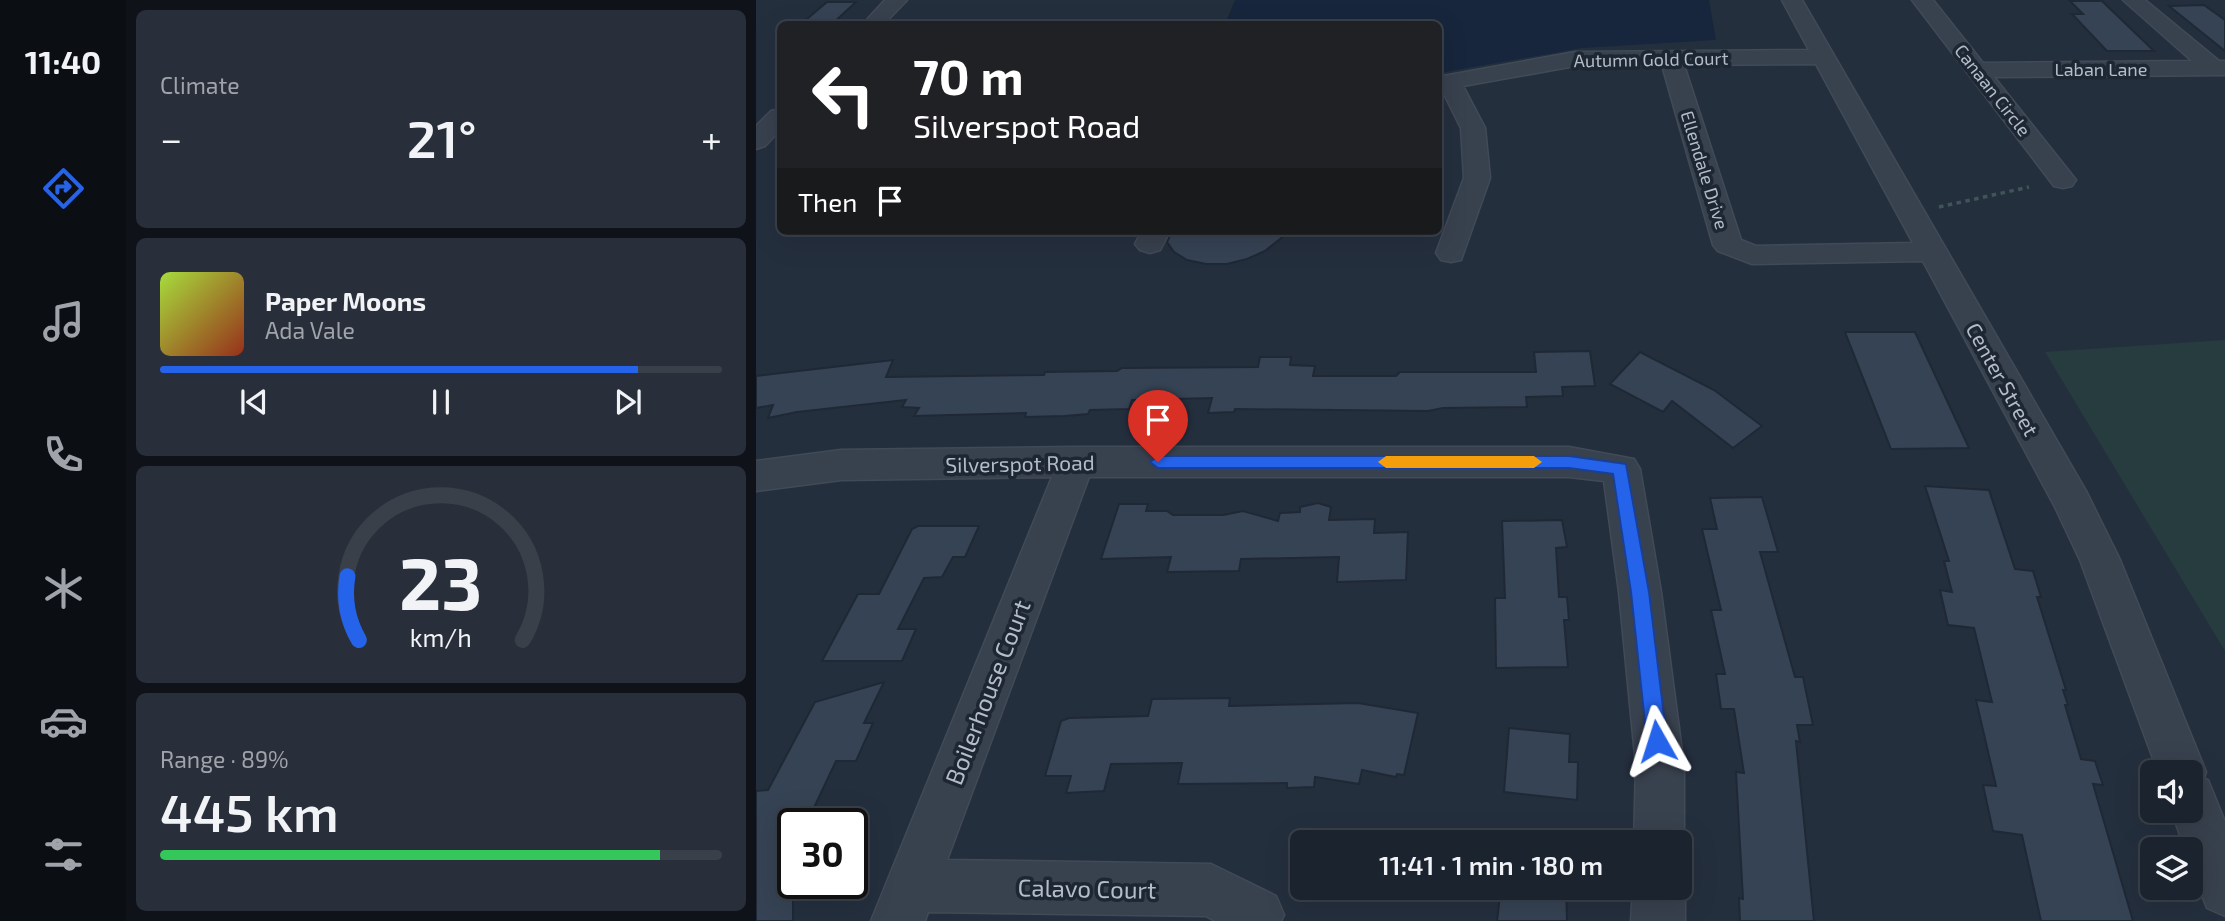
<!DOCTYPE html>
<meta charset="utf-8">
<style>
:root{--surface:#1b232e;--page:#282f3a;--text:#f1f3f6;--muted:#a0a4aa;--line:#39404a;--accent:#2563eb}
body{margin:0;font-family:"Exo 2",sans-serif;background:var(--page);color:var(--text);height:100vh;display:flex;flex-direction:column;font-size:26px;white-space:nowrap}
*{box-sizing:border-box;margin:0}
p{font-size:23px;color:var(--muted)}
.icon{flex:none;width:38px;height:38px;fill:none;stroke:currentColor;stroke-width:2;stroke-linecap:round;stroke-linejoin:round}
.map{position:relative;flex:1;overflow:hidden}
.sheet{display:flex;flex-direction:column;gap:10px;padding:10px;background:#0f1319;width:630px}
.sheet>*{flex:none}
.hud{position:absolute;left:21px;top:21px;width:665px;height:214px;border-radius:10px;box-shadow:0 7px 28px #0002,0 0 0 2px var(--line);background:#202124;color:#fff;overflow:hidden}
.buttons{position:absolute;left:1384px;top:760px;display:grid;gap:14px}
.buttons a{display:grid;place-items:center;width:63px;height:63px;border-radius:10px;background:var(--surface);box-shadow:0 7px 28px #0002,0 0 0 2px var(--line);font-size:35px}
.speed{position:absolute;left:21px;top:808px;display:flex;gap:14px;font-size:35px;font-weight:700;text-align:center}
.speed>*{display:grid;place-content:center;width:91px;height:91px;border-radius:50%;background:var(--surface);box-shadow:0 7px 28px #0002,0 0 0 2px var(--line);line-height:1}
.speed .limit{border:4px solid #111;border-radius:10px;background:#fff;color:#111}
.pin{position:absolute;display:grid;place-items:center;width:60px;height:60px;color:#fff;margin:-72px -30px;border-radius:50% 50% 50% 0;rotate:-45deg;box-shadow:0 0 7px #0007}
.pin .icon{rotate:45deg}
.me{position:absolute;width:77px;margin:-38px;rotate:354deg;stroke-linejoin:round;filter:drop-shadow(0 0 5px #0008)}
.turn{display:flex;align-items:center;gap:24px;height:147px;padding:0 21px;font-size:32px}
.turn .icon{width:91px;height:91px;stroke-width:2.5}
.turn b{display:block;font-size:49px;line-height:60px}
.then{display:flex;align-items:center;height:66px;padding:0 21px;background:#0003;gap:14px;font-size:26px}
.big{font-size:52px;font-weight:600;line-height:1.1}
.sheet .tile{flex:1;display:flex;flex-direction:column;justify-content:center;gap:10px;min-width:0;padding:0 24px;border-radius:10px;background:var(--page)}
.sheet .dial{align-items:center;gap:0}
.dial svg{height:182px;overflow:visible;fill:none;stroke:var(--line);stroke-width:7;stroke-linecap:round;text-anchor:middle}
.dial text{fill:var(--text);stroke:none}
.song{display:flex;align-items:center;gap:21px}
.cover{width:84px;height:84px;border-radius:10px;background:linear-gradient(135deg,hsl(80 70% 55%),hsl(10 70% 35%))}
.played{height:7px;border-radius:4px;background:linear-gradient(90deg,var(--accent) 85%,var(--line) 85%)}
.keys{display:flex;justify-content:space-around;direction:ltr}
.heat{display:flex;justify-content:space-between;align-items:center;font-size:38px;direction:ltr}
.charge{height:10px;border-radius:5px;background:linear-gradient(90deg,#34c759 89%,var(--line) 0)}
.trip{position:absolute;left:534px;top:830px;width:402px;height:70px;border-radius:10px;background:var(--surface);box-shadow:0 7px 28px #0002,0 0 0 2px var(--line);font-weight:600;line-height:70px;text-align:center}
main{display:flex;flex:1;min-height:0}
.dock{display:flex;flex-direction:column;width:126px;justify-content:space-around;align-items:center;background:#0b0e12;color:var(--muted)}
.dock .icon{width:49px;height:49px}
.dock .selected{color:var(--accent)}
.dock b{font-size:32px;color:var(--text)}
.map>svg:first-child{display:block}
</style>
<main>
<nav class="dock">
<b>11:40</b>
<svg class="icon selected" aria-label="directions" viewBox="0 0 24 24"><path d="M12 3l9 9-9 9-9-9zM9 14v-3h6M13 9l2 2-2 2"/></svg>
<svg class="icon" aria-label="music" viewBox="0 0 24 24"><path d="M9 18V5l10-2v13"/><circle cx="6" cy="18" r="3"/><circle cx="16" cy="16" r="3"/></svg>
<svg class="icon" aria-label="phone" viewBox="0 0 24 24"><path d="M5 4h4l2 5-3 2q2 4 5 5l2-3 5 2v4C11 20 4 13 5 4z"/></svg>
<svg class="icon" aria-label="climate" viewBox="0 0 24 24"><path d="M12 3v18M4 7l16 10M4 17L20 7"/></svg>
<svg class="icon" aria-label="car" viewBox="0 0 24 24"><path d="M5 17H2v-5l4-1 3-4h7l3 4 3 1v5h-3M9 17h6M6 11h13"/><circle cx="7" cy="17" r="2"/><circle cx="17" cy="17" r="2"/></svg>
<svg class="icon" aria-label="filters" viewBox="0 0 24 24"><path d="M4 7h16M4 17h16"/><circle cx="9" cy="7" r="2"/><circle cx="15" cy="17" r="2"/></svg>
</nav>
<section class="sheet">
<div class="tile"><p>Climate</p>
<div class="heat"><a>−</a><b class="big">21°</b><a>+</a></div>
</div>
<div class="tile">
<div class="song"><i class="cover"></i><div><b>Paper Moons</b><p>Ada Vale</p></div></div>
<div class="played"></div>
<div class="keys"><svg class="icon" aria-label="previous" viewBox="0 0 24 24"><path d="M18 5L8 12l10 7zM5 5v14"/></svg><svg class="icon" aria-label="pause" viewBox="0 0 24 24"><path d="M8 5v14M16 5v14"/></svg><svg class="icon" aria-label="next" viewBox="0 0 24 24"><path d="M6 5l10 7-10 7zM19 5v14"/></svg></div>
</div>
<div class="tile dial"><svg viewBox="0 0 100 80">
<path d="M14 69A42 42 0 1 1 86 69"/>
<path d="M14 69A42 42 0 0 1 9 41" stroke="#2563eb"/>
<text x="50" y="56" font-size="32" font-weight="700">23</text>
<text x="50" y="72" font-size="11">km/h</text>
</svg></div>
<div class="tile"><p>Range · 89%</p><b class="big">445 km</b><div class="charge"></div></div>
</section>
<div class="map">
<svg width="1469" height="921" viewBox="0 0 1469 921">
<rect width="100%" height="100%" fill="#242f3e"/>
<!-- green -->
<path fill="#263c3f" d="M1469,340V651L1289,352Z"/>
<!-- water -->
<path fill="#17263c" d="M479,0H953L960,40L826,48L683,73L682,24H469Z"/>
<!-- building -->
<path fill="#364354" stroke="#1f2835" stroke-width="2" d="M1314,1H1346L1398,51H1351L1316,14H1327Z
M71,2H100L76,24H45Z
M1448,5L1469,20V51L1413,6Z
M416,231H534L509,251L491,259L471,264H450L431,260L418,252L411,242Z
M1089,332H1159L1213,448L1135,449Z
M834,351L839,386L806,387L807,396L770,397L771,407L687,408L672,411L479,409L478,412L452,413L456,398L376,400L373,409L334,410L332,414L309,416L269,417L270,413L158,416L163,408L146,407L150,400L41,412L12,418L17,405L0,408V376L137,360L130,377L288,375L289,372L361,371L366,368L502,367L504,357H535L534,365L559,366L557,376H640L644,372H780L778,352Z
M884,352L958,390L1006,426L977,448L916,401L907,412L854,384Z
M1169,486L1233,490L1259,569L1277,571L1285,597H1281L1310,690H1307L1312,705H1309L1325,759L1339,761L1347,785L1337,784L1377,921H1285L1266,835L1237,831L1227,785L1240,786L1220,700L1236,702L1218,628L1192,625L1184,590L1196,592L1188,561H1193Z
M1006,497L1022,552H1004L1039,677H1047L1057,725H1041L1044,742L1040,741L1058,921H984L983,898L987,899L980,772L988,773L978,709H965L960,674H969L955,610H965L946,529H961L954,498Z
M562,503L575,507L573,520L619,519L618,533L652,532L650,580L581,582L583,557L485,559L483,571L411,572L415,557L345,559L363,504H392L390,511H411L417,515H467L487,511L522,521L524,513L544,512V507Z
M806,520L811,547L800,548L803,597H811L813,620H808L812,667L740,668L739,598H749L746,521Z
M162,526H223L209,557H197L186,577L168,578L142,629H160L146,661H66L102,594H123L156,529Z
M128,682L108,723H117L100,761H80L55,814H49L44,824H37V921H0V791L12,790L59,702Z
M474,698L473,706L602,703L662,713L648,775L641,774L640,777L606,770L603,784L559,777L558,787L531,788V783L422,784L426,763L355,764L348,791L310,793L315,776H289L305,721L313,718L392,716L396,699Z
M753,728L814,734L813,762H822L821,800L748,792Z
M745,887H810L811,921H741Z"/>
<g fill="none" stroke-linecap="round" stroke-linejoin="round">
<!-- minor casing -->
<g stroke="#414a57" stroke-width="3">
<path id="minor" d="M129,0H151L128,24H107Z
M1026,0H1046L1330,491L1364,560L1450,772L1448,778L1452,780L1469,822V916L1451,908L1435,867V849H1429L1415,810H1435V772H1402L1324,560L1299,507L1167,261L996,264L962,251L957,245L906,65L819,66L707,86L729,128L734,178L705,260L695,262L685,260L680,253L708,178L705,128L686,90L682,91V77L819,52L1053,50ZM1060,64L1157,243L1000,246L985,240L928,65Z
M1156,0H1177L1227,63L1436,61L1367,0H1389L1463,61H1469V75L1238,77L1320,180L1316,186L1307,188L1298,186Z
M24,109V130L9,146L0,149V126L15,111Z
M386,231H414L404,250L394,253L384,250L379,244Z
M320,447H813L878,459L884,469L905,592L928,766V842L924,852V842H878L880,766L863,592L848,481L813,477H333L191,860L455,864L520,896L528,915L525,921H459L450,916L172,912L169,921H115L296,477L85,480L0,491V461L85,450Z
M924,875L929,887V921H875L877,887H924Z"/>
</g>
<!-- path -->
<path stroke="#3f5557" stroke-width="3.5" stroke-dasharray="4.5 4.5" stroke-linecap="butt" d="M1183,207L1273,187"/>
<!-- minor -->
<use href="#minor" fill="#38414e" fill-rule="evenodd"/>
</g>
<!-- route -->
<path fill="#2563eb" stroke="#184099" stroke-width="2" d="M402,456H813L870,464L893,592L911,741L908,749L901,752L894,749L891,741L875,592L857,474L813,468H402L394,462Z"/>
<!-- slow -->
<path fill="#f59e0b" d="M630,456H778L786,462L778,468H630L622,462Z"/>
<g text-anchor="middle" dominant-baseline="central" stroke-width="7" stroke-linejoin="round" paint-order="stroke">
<!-- far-street labels -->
<g font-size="18" fill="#b4bcc9" stroke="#1d2633">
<text transform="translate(895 59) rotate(-1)">Autumn Gold Court</text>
<text x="1345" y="69">Laban Lane</text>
<text transform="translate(1237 90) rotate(52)">Canaan Circle</text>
<text transform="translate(949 170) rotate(73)">Ellendale Drive</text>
</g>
<!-- street labels -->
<g font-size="21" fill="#b4bcc9" stroke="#1d2633">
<text transform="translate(1247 379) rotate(61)">Center Street</text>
<text transform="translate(264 463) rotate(-1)">Silverspot Road</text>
</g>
<!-- near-street labels -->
<g font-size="24" fill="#b4bcc9" stroke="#1d2633">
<text transform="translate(231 692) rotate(-69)">Boilerhouse Court</text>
<text transform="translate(331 888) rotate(1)">Calavo Court</text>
</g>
</g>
</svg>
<div class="buttons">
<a><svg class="icon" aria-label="sound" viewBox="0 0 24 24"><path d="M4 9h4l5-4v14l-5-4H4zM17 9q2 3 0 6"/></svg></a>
<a><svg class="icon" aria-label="layers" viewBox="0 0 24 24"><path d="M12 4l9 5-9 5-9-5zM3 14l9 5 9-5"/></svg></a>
</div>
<div class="speed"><div class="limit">30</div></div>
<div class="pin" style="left:402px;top:462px;background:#d93025"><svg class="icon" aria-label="arrive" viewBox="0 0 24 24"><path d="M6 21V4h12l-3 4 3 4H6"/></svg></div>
<svg class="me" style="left:901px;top:741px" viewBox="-20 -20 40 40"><path d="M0-17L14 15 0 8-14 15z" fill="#2563eb" stroke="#fff" stroke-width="4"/></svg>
<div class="trip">11:41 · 1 min · 180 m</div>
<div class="hud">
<div class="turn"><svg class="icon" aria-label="left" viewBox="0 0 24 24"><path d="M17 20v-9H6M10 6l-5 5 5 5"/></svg><div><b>70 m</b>Silverspot Road</div></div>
<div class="then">Then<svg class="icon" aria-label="arrive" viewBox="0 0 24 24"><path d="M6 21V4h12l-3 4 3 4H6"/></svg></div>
</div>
</div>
</main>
